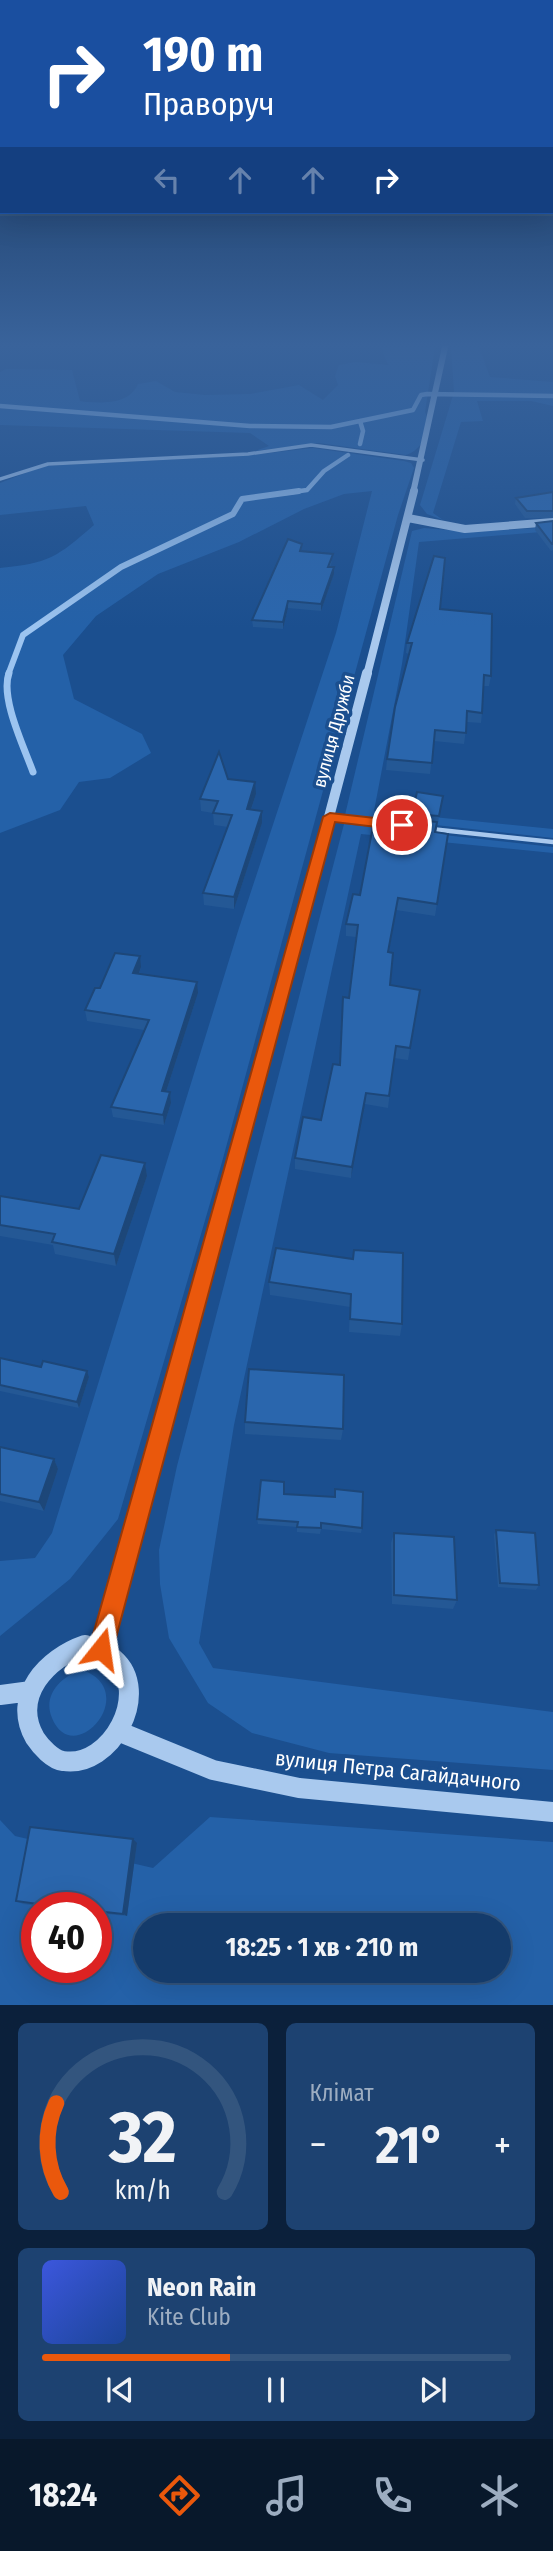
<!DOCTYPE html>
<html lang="uk">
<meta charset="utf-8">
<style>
:root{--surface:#143b6b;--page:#1d4271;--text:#f1f3f6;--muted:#9dadc1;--line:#33557e;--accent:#ea580c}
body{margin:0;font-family:"Fira Sans Condensed",sans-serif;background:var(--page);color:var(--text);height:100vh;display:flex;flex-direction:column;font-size:26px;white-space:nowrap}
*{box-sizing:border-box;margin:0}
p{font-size:23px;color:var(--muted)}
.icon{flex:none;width:38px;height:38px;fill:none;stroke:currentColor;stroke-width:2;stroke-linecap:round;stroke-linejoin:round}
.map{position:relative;height:2005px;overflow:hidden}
.panel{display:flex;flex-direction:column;gap:18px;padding:18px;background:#0b203b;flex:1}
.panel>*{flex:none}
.guide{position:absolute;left:0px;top:0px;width:553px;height:214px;box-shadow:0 7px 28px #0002,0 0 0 2px var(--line);background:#1a4fa0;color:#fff;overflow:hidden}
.speed{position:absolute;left:21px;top:1892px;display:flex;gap:14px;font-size:35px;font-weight:700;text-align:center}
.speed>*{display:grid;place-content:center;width:91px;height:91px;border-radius:50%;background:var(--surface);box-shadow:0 7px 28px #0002,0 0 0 2px var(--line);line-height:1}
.speed .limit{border:10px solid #d22;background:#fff;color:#111}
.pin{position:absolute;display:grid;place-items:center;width:60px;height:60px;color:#fff;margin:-30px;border:4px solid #fff;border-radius:50%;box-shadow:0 2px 7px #0007}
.me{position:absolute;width:77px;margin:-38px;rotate:15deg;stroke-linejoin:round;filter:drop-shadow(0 0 5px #0008)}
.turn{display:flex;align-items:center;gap:24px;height:147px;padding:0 28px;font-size:32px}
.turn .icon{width:91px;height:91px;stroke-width:2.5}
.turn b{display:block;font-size:49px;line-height:60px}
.lanes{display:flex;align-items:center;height:66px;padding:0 28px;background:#0003;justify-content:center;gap:35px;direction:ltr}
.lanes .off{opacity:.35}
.big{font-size:52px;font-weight:700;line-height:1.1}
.panel .widget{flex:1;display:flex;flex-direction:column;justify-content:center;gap:10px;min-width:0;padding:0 24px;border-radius:10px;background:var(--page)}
.panel .dial{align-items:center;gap:0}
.dial svg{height:182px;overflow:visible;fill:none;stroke:var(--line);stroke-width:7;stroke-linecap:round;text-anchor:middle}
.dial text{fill:var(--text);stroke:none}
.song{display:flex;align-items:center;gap:21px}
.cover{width:84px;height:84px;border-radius:10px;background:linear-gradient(135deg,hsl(230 70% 55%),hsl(220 70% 35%))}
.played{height:7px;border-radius:4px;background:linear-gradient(90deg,var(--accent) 40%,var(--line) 40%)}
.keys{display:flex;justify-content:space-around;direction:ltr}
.heat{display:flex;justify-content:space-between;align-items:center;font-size:38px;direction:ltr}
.panel .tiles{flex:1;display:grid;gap:18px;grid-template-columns:1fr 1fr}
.widget:last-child{grid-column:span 2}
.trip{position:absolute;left:133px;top:1913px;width:378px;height:70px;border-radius:35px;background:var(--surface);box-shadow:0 7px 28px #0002,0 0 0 2px var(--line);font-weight:700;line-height:70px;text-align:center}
.dock{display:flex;height:112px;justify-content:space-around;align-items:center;background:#08182b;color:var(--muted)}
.dock .icon{width:49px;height:49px}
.dock .current{color:var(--accent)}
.dock b{font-size:32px;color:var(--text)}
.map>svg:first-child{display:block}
</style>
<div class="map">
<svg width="553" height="2005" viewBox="0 0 553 2005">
<rect width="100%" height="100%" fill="#1b4f8f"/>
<!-- green -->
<path fill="#2461a8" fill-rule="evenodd" d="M435,347L425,412C433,428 422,451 406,455L319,443L255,451L269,446L250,433L0,425V372L6,369L72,370L80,401L86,402C106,403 129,404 138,384L156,381L175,392L205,395L250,394L299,385L323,400L338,385L335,376L339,365L356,362L388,365L381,348Z
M451,347H479L490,377L553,382V406L531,401H477L483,421L461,422L433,513L443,520L427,514L420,505L454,392Z
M313,448L404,461L411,463L414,468L398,515L222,1162L118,1519L70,1579L0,1636V1561L35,1558L52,1533L239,928L336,633L372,491L344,494L304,509L239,542L158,574L96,616L63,655L74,699L142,734L151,753L110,778L79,782L60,810L0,833V568C50,563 57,557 94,525L86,506L0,515V483L43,466L243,456Z
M553,527V531L419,542L402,664L374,811L553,829V838L345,815L412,531L424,528L472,532Z
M344,824L553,847V853L361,834L234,1425L199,1643L213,1668L553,1712V1770L329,1753L252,1733L208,1703L169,1638L160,1584L159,1550L177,1466Z
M83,1670C142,1693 73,1770 52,1718C42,1695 62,1675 83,1670Z
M210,1817L553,1842V2005H0V1820L15,1836L153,1868ZM37,1908H96V1967H37ZM145,1925H499V1970H145Z"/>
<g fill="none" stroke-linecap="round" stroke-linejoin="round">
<!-- stream-far2 -->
<path stroke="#9cc4f0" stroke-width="4.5" d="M0,406L250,426L331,427L413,410L421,395L427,394L553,396
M360,421L363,431L360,444
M286,493L307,490L324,471L348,455"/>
<!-- stream-far1 -->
<path stroke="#9cc4f0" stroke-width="6" d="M8,675L23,635L121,567L233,514L242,499L299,491"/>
<!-- stream -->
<path stroke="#9cc4f0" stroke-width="7" d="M9,673C0,698 24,747 33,772"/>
<!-- service -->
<path stroke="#a9c9ee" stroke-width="4.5" d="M330,817L414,827
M431,829L553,842"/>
<!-- minor -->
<path stroke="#a9c9ee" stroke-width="3.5" d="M0,479L48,464L248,454L311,445L423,460"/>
<!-- tertiary-far5 -->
<path stroke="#a9c9ee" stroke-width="6" d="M413,493L445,347"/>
<!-- tertiary-far4 -->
<path stroke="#a9c9ee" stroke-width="8" d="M408,518L465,529L553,522
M367,675L414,491"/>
<!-- tertiary-far3 -->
<path stroke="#a9c9ee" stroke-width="10" d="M306,904L367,673"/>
<!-- tertiary-far2 -->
<path stroke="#a9c9ee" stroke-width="12" d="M227,1192L307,902"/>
<!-- tertiary-far1 -->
<path stroke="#a9c9ee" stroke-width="16" d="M128,1553L227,1190"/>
<!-- tertiary -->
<path stroke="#a9c9ee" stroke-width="20" d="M85,1645C94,1649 107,1652 114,1659C152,1692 111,1769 63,1761C53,1760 41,1747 35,1738C11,1696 47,1658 85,1645Z
M101,1649L128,1551
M0,1695L31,1691
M120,1732L213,1770L299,1788L553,1812"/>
</g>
<!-- wall -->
<path fill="#245895" d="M553,492V518H525L515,504L516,498Z
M553,521V550L551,551L535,530L536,523Z
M332,561L330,567L334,574L321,611L288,608L283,629L253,627L252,620Z
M440,609L491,676L489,686H483L482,713L481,723L467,722L464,744L434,741L430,774L386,770L387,759L409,654L406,653L407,643Z
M228,779L256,794L251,810L262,811V823L234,909L204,905L203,893L228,827L214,825L213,813L201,811L200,799Z
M443,796L436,832L448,834L435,916L396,910L389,952L390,985L420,990L408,1060L394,1058L388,1108L365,1104L351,1178L295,1169V1158L321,1120L340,1065L356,937L346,936V924L360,895L408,830L412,814Z
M141,967L139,974L198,993L166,1092H170L171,1103L164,1125L113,1117L111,1107L144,1030L87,1021L85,1010L100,988Z
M145,1163L147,1176L116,1266L55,1254L53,1245L0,1236V1196L79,1209Z
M276,1248L402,1324L400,1336L349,1332L350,1307L270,1295L269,1282Z
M0,1358L41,1367L87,1371L89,1377L79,1408L0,1391Z
M245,1422L343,1429L341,1440L245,1434Z
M0,1447L54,1459L58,1469L44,1511L0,1501Z
M284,1494L362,1528L361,1533L321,1529L320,1534L297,1532V1527L258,1524L257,1519Z
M496,1530L539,1585L536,1590L498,1587L494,1535Z
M394,1533L457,1600L453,1609L392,1604L391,1543Z
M137,1843L127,1916L96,1913V1908H55L23,1904L16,1901Z"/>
<!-- shaded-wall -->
<path fill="#1d4779" d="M334,567V574L321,611V604Z
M288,601V608L283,629V622Z
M255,782L256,794L247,821V809Z
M262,811V823L234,909V897Z
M140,956L141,967L135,984L133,973Z
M197,982L198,993L163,1101L162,1091Z
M170,1092L171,1103L164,1125L163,1115Z
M366,1093L365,1104L351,1178L352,1167Z
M145,1163L147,1176L116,1266L114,1254Z
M87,1371L89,1377L79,1408L77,1402Z
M54,1459L58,1469L44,1511L39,1502Z
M133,1839L137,1843L127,1916L123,1914Z"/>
<!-- building -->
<path fill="#2a66ad" stroke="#1d4779" stroke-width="2" d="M553,492V511H527L516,498Z
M553,521V544H552L536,523Z
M288,539L302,544L300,551L333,554L328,567H334L321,604L288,601L283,622L252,620Z
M434,556L445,558L440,609L492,614L491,676L484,675L482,713L467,711L466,733L435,730L432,763L387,759L395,707L412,643H407Z
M219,752L228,779L255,782L247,809L262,811L234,897L203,893L232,815L213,813L218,801L200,799Z
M417,792L443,796L439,816L412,814Z
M410,819L437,822L435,832L448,834L437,904L398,898L388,952L393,953L390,985L420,990L410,1048L396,1046L389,1096L366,1093L352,1167L295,1158L303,1117L321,1120L333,1064L340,1065L343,997L349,998L358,925L346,924L353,894L360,895L373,826L408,830Z
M115,953L140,956L133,973L197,982L162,1091L170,1092L163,1115L111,1107L149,1020L85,1010L95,988H100Z
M101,1155L145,1163L114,1254L52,1242L55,1234L0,1225V1196L79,1209Z
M276,1248L353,1259L354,1250L403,1253L402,1324L350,1319L351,1294L269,1282Z
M0,1358L41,1367L43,1361L87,1371L77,1402L0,1385Z
M249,1369L344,1375L343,1429L245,1422Z
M0,1447L54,1459L39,1502L0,1494Z
M261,1480L284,1482V1494L335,1497V1489L363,1492L362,1528L321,1523V1528L297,1527L298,1522L257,1519Z
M496,1530L535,1533L539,1585L500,1583Z
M394,1533L454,1537L457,1600L394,1595Z
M30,1827L133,1839L123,1914L96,1911V1908H67L16,1901Z"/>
<!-- sky -->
<linearGradient id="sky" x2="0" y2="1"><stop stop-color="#0f2b4f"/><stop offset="0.55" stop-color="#39639b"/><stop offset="1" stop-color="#39639b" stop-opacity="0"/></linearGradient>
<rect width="553" height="628" fill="url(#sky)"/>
<!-- route -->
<path fill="#ea580c" stroke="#983908" stroke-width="2" d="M330,813L402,821L409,825L402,830L335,822L113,1649L110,1657L101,1661L93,1657L89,1649L323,817Z"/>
<g text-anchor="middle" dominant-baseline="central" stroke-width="7" stroke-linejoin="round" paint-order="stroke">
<!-- street labels -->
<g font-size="18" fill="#fff" stroke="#1b4f8f">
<text transform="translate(334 731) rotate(-75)">вулиця Дружби</text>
</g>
<!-- near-street labels -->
<g font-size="21" fill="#fff" stroke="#1b4f8f">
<text transform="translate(398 1771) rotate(6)">вулиця Петра Сагайдачного</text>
</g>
</g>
</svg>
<div class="speed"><div class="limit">40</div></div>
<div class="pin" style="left:402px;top:825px;background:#d93025"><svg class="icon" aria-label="arrive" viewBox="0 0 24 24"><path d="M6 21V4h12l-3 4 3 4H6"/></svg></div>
<svg class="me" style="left:101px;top:1649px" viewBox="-20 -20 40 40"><path d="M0-17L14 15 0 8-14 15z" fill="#ea580c" stroke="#fff" stroke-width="4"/></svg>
<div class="trip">18:25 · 1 хв · 210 m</div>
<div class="guide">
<div class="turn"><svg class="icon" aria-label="right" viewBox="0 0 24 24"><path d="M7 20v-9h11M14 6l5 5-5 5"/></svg><div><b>190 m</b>Праворуч</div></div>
<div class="lanes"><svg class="icon off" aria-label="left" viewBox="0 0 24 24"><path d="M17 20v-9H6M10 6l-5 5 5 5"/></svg><svg class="icon off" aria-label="ahead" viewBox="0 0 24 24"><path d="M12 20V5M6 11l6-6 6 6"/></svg><svg class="icon off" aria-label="ahead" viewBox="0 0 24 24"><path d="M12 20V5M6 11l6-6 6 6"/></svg><svg class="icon" aria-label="right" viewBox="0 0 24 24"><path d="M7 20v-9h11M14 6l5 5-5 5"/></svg></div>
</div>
</div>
<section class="panel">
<div class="tiles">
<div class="widget dial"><svg viewBox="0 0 100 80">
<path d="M14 69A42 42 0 1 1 86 69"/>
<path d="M14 69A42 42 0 0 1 12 30" stroke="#ea580c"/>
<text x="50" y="56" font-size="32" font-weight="700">32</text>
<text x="50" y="72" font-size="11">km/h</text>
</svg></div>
<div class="widget"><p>Клімат</p>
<div class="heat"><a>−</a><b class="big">21°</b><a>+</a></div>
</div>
<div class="widget">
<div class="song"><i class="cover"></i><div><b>Neon Rain</b><p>Kite Club</p></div></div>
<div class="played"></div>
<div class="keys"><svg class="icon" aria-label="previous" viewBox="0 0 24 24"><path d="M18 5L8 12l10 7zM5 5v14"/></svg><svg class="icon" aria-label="pause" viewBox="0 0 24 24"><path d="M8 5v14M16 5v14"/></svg><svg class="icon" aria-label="next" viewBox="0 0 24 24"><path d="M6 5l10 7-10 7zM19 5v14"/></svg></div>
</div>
</div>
</section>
<nav class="dock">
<b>18:24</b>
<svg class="icon current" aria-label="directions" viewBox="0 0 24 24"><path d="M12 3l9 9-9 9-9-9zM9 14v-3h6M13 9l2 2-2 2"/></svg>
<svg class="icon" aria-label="music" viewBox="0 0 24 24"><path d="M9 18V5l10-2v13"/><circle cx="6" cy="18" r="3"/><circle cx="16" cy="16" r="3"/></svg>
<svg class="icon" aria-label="phone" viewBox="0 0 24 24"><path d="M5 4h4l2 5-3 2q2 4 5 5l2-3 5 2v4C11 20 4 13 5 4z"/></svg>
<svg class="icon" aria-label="climate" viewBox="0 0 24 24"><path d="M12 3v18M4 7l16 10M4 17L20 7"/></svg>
</nav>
